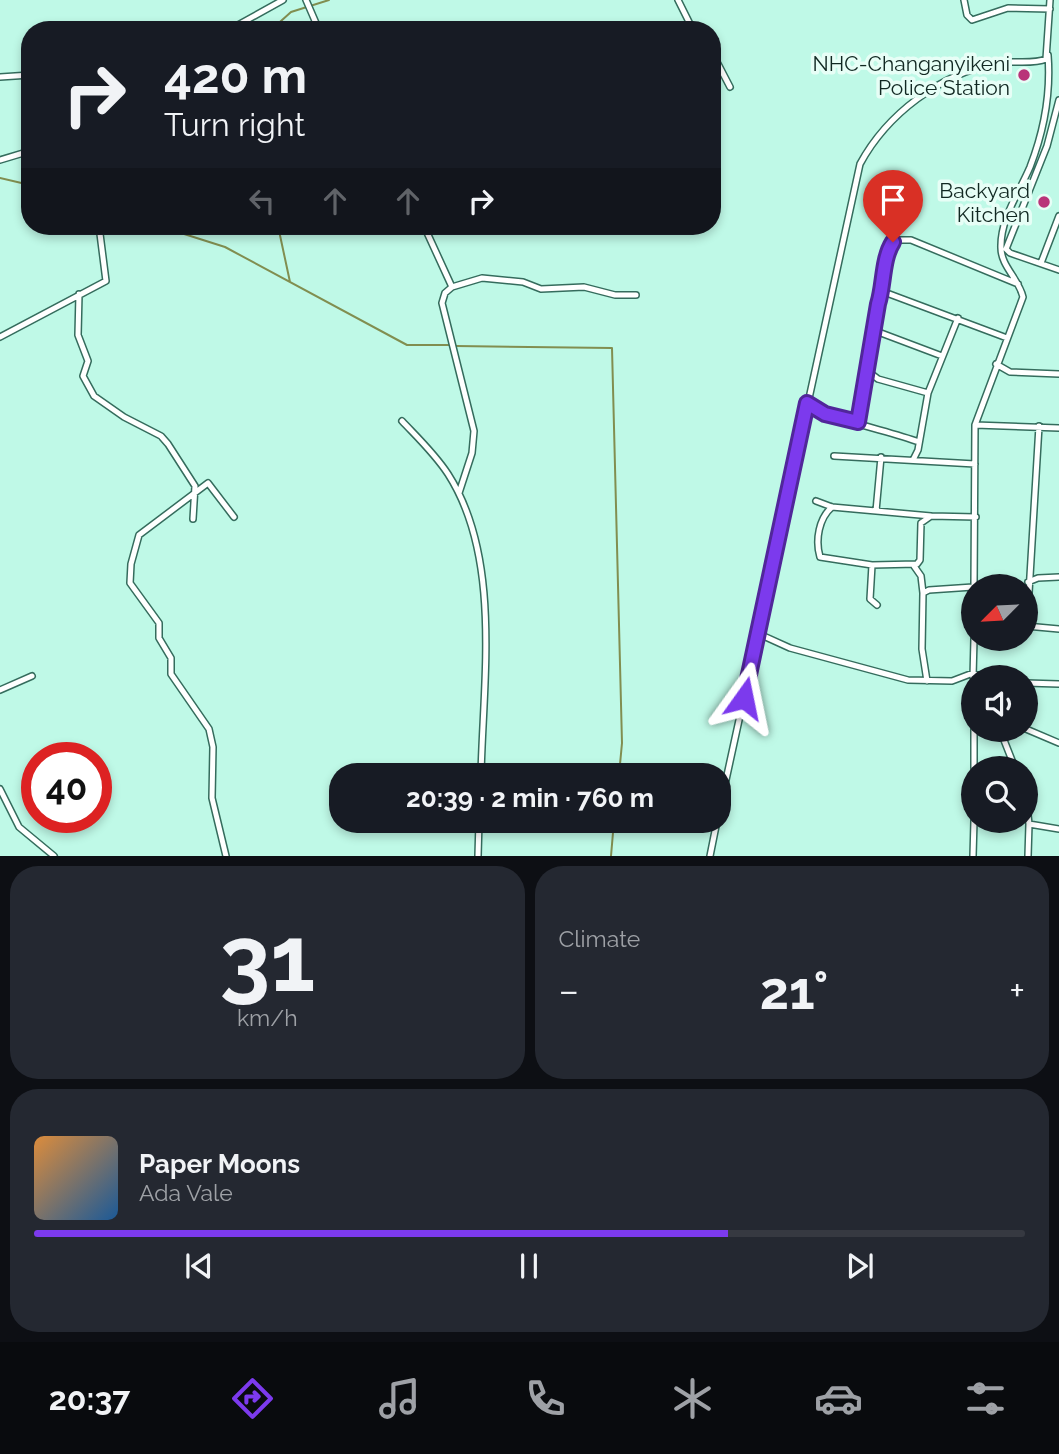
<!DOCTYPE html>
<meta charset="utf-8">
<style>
:root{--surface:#171b24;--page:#242831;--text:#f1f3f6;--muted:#9ea1a6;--line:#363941;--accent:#7c3aed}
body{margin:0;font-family:Raleway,sans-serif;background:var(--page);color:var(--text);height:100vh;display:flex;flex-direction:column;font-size:26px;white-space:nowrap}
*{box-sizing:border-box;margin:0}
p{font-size:23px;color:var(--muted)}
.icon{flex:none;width:38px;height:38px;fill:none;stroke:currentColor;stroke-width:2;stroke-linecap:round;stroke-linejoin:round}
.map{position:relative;height:856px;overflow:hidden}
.side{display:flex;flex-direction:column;gap:10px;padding:10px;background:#0d0f14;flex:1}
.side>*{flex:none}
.top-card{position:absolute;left:21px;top:21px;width:700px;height:214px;border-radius:28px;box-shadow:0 4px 10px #0003;background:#171b24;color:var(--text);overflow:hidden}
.needle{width:46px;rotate:246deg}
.tools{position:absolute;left:961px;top:574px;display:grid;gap:14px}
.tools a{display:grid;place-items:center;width:77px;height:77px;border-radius:50%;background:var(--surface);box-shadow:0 4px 10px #0003;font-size:35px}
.speed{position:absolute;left:21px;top:742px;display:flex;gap:14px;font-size:35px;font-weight:700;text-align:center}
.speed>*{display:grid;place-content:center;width:91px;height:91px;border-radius:50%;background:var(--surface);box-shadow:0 4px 10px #0003;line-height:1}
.speed .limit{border:10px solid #d22;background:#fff;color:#111}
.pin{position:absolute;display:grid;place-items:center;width:60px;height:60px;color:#fff;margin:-72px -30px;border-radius:50% 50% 50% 0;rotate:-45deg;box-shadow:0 0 7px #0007}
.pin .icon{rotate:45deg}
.me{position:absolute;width:77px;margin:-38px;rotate:12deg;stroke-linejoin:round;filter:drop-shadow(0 0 5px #0008)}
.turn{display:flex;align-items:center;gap:24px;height:147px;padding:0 28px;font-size:32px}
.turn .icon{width:91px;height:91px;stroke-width:2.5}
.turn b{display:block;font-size:49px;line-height:60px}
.lanes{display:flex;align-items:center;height:66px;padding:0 28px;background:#0003;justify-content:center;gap:35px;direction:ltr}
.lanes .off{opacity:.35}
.big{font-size:52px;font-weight:700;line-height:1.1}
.side .tile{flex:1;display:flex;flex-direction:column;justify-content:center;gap:10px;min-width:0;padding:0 24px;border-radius:28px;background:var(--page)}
.side .dial{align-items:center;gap:0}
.dial b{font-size:91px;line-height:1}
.song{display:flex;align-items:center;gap:21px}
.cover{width:84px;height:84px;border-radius:10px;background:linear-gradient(135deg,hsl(30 70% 55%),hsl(210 70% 35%))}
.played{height:7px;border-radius:4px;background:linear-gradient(90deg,var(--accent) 70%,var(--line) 70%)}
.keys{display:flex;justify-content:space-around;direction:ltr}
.heat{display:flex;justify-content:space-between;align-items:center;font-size:38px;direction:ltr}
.side .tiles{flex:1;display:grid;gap:10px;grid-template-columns:1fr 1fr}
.tile:last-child{grid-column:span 2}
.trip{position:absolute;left:329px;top:763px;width:402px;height:70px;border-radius:28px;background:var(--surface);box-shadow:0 4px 10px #0003;font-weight:700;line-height:70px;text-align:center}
.tab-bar{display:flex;height:112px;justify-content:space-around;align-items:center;background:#090b0e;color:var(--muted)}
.tab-bar .icon{width:49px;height:49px}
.tab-bar .selected{color:var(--accent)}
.tab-bar b{font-size:32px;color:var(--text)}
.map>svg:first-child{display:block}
</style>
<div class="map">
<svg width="1059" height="856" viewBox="0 0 1059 856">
<rect width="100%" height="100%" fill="#bff9e7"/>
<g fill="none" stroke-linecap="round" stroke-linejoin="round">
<!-- stream -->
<path stroke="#818e50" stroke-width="2" d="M271,30L291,12L329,0
M0,178L30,185
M159,226L225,247L407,345H450
M278,226L290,282
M456,346L612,348L622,743L619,775
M611,856L614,821"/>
<!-- minor casing -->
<g stroke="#356c5d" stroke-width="8">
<path id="minor" d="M306,0L319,30
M678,0L693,30
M964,0L967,15L972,20L1008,8L1050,9
M229,30L283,0
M712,61L717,62L730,87
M0,77L30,75
M1059,100L1047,146L1006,249L1010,253L1059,270
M0,160L30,151
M424,226L452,287L482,278L523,282L541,289L584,287L615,295H636
M1041,263L1059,216
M452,287L445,293L442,303L474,431L472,453L459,493
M884,292L890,246L900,240H911L1018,284
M79,294L78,335L88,361L83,376L94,396L124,417L161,436L168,444L195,486L193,519
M873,330L942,356
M0,337L106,281L99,226
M996,364L1010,372L1059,374
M865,369L878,379L928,393
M807,403C838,422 883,429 919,442
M402,421C418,438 435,454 448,474C502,558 483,681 481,775
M857,422L878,304L884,292L1007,338
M975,425L1059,428
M834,456L975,464
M913,460L918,450L928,393L958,318
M816,501L832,507L931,516
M832,507C819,518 815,540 820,557L872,565L917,564L920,560L921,523L931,516L976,517
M876,511L881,457
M872,565L870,599L877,605
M914,566L921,576L923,593
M1028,582L1038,578L1059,577
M974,586L975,425L1023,297C1019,279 1001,266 1001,248C1000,219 1019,193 1030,167C1044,131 1051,94 1048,55
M1026,626L1059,629
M1027,626L1039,426
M757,633L790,648L908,680L952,681L973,673L983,677
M973,677L974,639
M927,681L922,649L923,593L929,590L973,587
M1026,683L1059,684
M0,690L32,676
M1026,729L1059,743
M974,730V768
M1000,730L1015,768
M0,789L19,827L54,856
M1026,797L1029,824L1028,856
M719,812L860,164C887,114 940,74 997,63C1013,60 1032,65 1046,59L1050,0
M1029,824L1059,829
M226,856L212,798L213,747L209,729L171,674V658L159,638V623L130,583L131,564L139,535L208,483L234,517
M478,856L479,821
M710,856L717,821
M973,856L974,821"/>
</g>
<!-- minor -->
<use href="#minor" stroke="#fff" stroke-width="5"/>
</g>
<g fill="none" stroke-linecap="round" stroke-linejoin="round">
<!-- route casing -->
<g stroke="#51269a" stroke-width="18">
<path id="route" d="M744,698L807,403L825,414L858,422L878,304C884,286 882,259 893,242"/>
</g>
<!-- route -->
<use href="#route" stroke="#7c3aed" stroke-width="12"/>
</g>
<!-- markers -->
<g fill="#b93479" stroke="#e7fef6" stroke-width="2.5">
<circle cx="1024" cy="75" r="7"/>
<circle cx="1044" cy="202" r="7"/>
</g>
<g text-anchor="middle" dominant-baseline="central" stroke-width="7" stroke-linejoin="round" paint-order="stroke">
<!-- poi labels -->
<g font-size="21" fill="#112822" stroke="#e7fef6" text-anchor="end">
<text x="1010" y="63">NHC-Changanyikeni<tspan x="1010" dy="24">Police Station</tspan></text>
<text x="1030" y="190">Backyard<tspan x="1030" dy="24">Kitchen</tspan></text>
</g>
</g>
</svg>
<div class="tools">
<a><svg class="needle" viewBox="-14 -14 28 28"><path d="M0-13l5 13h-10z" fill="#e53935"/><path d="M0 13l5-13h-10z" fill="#9ea1a6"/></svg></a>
<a><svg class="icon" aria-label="sound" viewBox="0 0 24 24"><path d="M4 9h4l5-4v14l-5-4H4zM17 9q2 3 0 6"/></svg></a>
<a><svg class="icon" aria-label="search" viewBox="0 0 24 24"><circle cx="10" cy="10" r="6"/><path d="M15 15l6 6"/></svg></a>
</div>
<div class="speed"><div class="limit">40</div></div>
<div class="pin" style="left:893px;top:242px;background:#d93025"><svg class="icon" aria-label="arrive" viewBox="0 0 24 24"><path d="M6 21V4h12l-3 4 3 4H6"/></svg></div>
<svg class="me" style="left:744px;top:698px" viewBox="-20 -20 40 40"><path d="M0-17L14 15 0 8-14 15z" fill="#7c3aed" stroke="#fff" stroke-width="4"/></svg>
<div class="trip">20:39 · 2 min · 760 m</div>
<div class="top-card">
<div class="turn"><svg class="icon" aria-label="right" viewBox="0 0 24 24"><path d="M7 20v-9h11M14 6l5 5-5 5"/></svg><div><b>420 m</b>Turn right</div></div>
<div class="lanes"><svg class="icon off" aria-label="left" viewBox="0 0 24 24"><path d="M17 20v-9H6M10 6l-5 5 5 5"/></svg><svg class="icon off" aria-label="ahead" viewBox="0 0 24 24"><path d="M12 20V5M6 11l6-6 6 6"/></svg><svg class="icon off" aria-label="ahead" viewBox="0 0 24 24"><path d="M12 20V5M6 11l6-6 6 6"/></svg><svg class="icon" aria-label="right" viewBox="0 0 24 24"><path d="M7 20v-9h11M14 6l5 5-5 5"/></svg></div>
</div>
</div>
<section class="side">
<div class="tiles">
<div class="tile dial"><b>31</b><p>km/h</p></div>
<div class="tile"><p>Climate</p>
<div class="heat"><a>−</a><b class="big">21°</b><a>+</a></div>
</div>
<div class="tile">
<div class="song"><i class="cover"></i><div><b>Paper Moons</b><p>Ada Vale</p></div></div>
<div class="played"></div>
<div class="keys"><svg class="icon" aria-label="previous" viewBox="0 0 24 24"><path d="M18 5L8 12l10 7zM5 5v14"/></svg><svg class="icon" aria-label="pause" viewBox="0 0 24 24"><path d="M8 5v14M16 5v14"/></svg><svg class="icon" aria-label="next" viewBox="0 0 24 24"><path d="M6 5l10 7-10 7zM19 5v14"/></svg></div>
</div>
</div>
</section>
<nav class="tab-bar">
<b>20:37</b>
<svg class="icon selected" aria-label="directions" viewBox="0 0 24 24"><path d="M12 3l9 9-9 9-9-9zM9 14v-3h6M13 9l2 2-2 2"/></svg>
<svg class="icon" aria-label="music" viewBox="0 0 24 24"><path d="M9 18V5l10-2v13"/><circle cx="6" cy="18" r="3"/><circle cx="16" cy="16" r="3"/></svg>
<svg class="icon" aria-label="phone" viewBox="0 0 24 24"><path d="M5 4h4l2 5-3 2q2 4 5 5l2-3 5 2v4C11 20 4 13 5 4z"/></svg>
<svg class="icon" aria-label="climate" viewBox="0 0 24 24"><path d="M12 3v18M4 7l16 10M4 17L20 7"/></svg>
<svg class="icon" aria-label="car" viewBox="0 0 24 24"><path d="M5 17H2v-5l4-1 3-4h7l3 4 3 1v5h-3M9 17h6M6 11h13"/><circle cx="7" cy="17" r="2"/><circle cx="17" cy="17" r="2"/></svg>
<svg class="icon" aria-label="filters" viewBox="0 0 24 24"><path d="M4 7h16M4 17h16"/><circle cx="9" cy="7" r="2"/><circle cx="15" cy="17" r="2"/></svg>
</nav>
